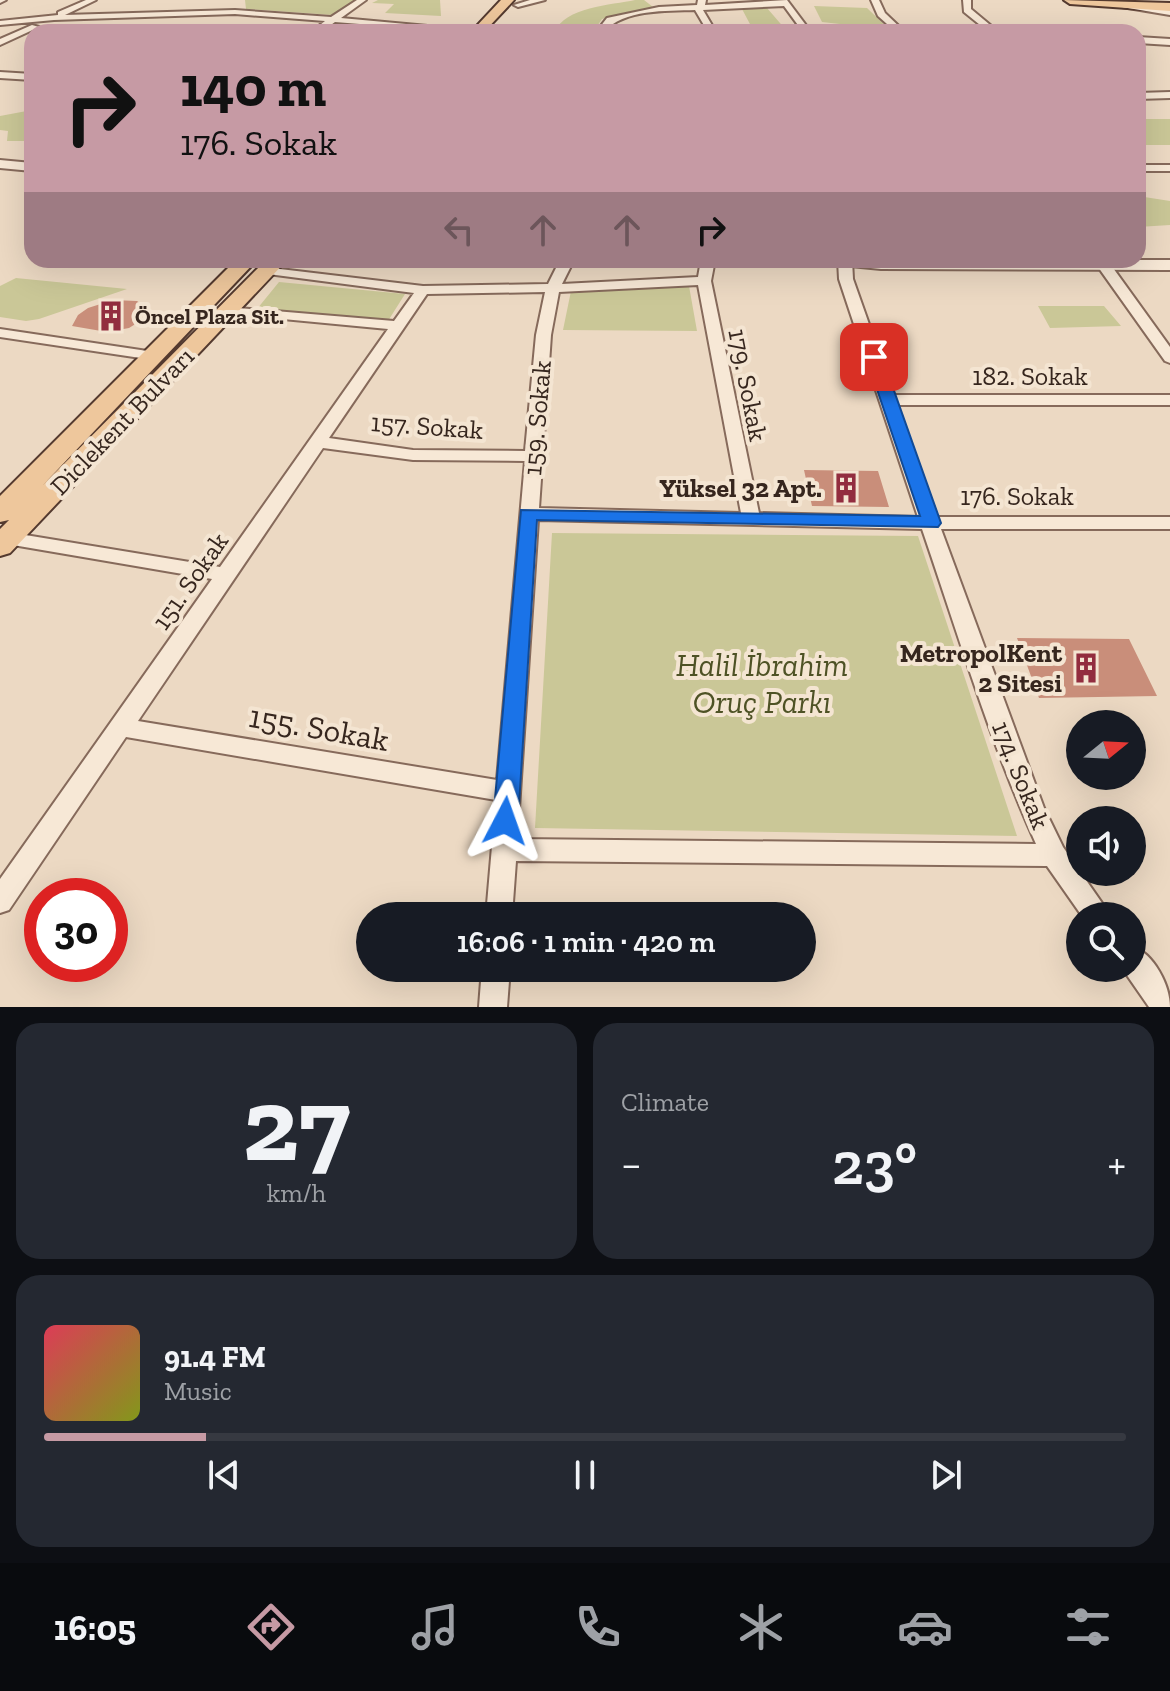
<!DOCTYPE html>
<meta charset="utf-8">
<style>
:root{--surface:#171b24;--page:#242831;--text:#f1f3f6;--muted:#9ea1a6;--line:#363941;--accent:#c69aa4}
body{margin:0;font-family:"Zilla Slab",serif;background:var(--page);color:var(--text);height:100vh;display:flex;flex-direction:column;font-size:30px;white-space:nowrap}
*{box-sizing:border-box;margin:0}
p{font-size:26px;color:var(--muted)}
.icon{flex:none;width:44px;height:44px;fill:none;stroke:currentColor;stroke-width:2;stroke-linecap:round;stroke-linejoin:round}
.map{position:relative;height:1007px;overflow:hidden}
.side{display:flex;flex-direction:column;gap:16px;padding:16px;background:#0d0f14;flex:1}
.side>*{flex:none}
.top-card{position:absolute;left:24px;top:24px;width:1122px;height:244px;border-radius:24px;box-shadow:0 8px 32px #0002;background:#c69aa4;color:#111;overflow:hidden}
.needle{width:52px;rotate:72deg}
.buttons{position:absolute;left:1066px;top:710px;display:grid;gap:16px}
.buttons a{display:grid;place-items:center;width:80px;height:80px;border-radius:50%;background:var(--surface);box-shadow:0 8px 32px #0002;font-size:40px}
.speed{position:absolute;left:24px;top:878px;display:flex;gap:16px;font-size:40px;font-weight:700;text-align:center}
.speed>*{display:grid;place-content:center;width:104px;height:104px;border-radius:50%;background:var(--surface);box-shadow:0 8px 32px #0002;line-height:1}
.speed .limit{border:12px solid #d22;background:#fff;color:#111}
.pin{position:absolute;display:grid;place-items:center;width:68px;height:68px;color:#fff;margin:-34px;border-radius:16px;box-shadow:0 4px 12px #0006}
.me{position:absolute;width:88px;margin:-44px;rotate:4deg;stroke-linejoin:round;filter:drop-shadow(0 0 6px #0008)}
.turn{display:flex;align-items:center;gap:28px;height:168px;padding:0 24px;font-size:36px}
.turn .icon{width:104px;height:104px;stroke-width:2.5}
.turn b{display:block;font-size:56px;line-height:68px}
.lanes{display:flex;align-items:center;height:76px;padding:0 24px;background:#0003;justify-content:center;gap:40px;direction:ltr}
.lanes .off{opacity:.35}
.big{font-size:60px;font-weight:600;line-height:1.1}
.side .card{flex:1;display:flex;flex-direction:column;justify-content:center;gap:12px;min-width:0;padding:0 28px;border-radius:24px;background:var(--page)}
.side .dial{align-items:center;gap:0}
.dial b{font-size:104px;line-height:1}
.song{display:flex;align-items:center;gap:24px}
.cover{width:96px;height:96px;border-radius:12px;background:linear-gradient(135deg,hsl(350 70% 55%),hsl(70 70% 35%))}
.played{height:8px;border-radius:4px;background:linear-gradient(90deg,var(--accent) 15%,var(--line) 15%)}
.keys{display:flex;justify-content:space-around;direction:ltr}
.heat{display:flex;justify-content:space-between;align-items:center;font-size:44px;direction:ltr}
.side .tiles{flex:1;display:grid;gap:16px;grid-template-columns:1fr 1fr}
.card:last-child{grid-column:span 2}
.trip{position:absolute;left:356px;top:902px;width:460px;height:80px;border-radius:40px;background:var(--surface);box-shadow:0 8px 32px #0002;font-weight:600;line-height:80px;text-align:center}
.dock{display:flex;height:128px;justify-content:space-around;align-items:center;background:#090b0e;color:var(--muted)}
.dock .icon{width:56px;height:56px}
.dock .selected{color:var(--accent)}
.dock b{font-size:36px;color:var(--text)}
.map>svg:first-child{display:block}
</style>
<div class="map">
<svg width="1170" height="1007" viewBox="0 0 1170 1007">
<rect width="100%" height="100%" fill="#ecd9c3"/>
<!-- green -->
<path fill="#cac797" d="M245,0H355L333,15L246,9Z
M378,0H440L441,16L385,13L394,4L372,3Z
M635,0H644L653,7L602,19L593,32H555C564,7 612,5 635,0Z
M814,6L867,8L892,32H850L840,24L822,22Z
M767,8L786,30L723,32L720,27L751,26L742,9Z
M32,110V141H7L8,131L0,130V116Z
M1138,119H1170V145H1138Z
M1138,196L1170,201V225L1138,227Z
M16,278L127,289L39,319L26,321L0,317V286Z
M279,282L405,294L388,321L257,309Z
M689,286L697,331L563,330L571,291Z
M1038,306H1104L1121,326L1050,328Z
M552,533L918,536L1017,836L535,828Z"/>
<!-- building -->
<path fill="#c98e7a" d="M113,300L137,301L148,309L145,318L129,328L107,332L72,326L78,315L88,308Z
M804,470L878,471L889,507L812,506Z
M1017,638L1129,639L1157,696L1039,698Z"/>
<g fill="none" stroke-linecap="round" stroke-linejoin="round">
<!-- minor casing -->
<g stroke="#866a5b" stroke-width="4">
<path id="minor" d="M0,0H6L0,3Z
M86,0H96L65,15L235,10L331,17L357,0H366L341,18L482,31L459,32L335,22L321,32H311L325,21L235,14L54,20L0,25V21L58,15V12Z
M530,0H545L518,7L514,5Z
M698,0H706L705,5L787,0L811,32H803L784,6L703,10L716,32H708L695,10C667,11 623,9 604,32H596L607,18L659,7L697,5Z
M871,0H879L885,13L905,32H896L878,16Z
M963,0H971V9L995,29L1022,32H967L985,29L964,12Z
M32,25L39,27L0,45V39Z
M1138,37L1170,39V45L1138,43Z
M0,72L32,74V80L0,78Z
M1170,92V98L1138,99V93Z
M1138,165H1170V171H1138Z
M560,260H574L562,284L698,277L701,260H715L711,281L759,513L918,517L839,279L838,260H852L853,279L894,395H1170V405H897L937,517H1170V529H941L1044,808L1063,847L1111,916H1082L1047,866L516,861L512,916H486L496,800L126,737L9,910L0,913V879L212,579L7,544L0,542V534L7,532L220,567L388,329L231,314L224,310L226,307L394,321L414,293L268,274L261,270L263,267L423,286L548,284ZM698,285L741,513L539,508L551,335L559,292ZM545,292L536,335L525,451L413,450L329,438L427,294ZM323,448L413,460L525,461L497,780L138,721ZM538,520L922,529C958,634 990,742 1036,844L517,839Z
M1103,260L1108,261L1170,347V363L1165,361L1096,264Z
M0,329L154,352L161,356L154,360L0,337Z
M1132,946C1154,954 1170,985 1170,1007H1149L1122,968H1132Z
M482,968H510L507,1007H479Z"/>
</g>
<!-- tertiary casing -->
<g stroke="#866a5b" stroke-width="4">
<path id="tertiary" d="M1125,2L1170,9V15L1122,7Z
M0,160L32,163V171L0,168Z
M832,260H1170V270L881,269L840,265Z"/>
</g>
<!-- primary casing -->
<g stroke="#543a2f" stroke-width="4">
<path id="primary" d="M501,0H514L484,32H471Z
M1064,0L1170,3V11L1070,4Z
M236,260H257L42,486L266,260H287L10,553L0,556V529L9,520L0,522V496Z"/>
</g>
<!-- minor -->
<use href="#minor" fill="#f7e8d6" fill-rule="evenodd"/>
<!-- tertiary -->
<use href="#tertiary" fill="#f7e8d6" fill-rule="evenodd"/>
<!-- primary -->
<use href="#primary" fill="#eec79c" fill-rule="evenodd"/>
</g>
<!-- route -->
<path fill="#1a73e8" stroke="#114b97" stroke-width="2" d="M874,352L882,357L941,523L938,527L537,520L518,821L514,829L505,832L496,829L493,821L521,510L920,516L866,357Z"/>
<!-- icons -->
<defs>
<g id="building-bare" transform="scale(2.4)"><path d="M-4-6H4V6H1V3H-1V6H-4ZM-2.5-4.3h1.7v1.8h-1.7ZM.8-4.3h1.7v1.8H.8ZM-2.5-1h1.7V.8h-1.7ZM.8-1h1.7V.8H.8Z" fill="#922d3f" stroke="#f4e5d2" stroke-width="2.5" paint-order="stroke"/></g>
</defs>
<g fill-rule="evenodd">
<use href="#building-bare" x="111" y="316"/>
<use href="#building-bare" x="846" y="488"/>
<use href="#building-bare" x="1086" y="668"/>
</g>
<g text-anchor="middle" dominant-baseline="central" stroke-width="8" stroke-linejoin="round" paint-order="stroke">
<!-- far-poi labels -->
<g font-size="22" font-weight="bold" fill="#36261e" stroke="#f4e5d2" text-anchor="start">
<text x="135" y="316">Öncel Plaza Sit.</text>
</g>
<!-- street labels -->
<g font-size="26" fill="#36261e" stroke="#f4e5d2">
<text x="1030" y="376">182. Sokak</text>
<text transform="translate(748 385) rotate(79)">179. Sokak</text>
<text transform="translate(537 418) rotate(-85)">159. Sokak</text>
<text transform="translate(122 421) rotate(-46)">Diclekent Bulvarı</text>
<text transform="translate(427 426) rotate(4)">157. Sokak</text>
<text x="1017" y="496">176. Sokak</text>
<text transform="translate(190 581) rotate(-55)">151. Sokak</text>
<text transform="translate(1021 775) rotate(68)">174. Sokak</text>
</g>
<!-- poi labels -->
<g font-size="26" font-weight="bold" fill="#36261e" stroke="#f4e5d2" text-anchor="end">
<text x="822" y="488">Yüksel 32 Apt.</text>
<text x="1062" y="653">MetropolKent<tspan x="1062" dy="30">2 Sitesi</tspan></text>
</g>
<!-- near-park labels -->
<g font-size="32" font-style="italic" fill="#4e5225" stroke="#f4e5d2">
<text x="762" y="665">Halil İbrahim<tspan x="762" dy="37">Oruç Parkı</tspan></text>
</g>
<!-- near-street labels -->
<g font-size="32" fill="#36261e" stroke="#f4e5d2">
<text transform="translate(319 728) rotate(10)">155. Sokak</text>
</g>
</g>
</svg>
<div class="buttons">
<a><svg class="needle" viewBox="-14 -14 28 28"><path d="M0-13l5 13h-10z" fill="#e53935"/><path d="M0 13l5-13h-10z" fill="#9ea1a6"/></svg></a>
<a><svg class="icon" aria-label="sound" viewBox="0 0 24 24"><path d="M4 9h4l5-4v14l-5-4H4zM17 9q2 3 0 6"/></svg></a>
<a><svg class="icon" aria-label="search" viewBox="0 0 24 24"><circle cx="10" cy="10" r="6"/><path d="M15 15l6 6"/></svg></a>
</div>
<div class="speed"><div class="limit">30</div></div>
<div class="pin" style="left:874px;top:357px;background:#d93025"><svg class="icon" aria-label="arrive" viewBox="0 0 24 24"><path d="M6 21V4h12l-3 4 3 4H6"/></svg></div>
<svg class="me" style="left:505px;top:821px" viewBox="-20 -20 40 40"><path d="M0-17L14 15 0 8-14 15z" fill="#1a73e8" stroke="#fff" stroke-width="4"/></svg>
<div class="trip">16:06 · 1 min · 420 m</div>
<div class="top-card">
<div class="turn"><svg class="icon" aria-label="right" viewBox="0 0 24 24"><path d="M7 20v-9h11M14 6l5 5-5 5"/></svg><div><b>140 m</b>176. Sokak</div></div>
<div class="lanes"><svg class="icon off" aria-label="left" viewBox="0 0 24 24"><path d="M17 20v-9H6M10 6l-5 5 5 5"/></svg><svg class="icon off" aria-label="ahead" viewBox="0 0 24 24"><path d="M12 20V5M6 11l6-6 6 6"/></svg><svg class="icon off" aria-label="ahead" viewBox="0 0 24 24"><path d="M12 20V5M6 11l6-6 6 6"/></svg><svg class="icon" aria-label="right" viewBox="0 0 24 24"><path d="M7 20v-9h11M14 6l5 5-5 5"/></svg></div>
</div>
</div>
<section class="side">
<div class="tiles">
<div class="card dial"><b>27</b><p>km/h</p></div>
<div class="card"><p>Climate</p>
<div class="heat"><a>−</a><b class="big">23°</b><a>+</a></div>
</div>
<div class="card">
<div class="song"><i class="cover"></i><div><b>91.4 FM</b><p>Music</p></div></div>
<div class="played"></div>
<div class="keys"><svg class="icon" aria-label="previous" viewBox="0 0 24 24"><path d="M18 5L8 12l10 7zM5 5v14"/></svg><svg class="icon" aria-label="pause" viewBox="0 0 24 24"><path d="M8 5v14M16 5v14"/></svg><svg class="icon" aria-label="next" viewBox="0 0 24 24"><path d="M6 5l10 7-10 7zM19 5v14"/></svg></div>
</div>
</div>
</section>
<nav class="dock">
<b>16:05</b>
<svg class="icon selected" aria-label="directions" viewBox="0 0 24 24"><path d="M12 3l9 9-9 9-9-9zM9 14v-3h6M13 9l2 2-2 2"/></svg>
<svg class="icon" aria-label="music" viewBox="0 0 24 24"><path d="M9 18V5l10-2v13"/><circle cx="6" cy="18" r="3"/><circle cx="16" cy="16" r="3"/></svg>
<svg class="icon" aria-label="phone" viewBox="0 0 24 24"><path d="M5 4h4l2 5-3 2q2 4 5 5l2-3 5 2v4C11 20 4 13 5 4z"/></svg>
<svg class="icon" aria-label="climate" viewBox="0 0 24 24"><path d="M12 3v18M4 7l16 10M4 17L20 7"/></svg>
<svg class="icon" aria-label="car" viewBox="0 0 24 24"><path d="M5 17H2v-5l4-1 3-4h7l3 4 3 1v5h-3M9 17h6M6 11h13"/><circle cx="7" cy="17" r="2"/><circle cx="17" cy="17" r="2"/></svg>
<svg class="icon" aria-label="filters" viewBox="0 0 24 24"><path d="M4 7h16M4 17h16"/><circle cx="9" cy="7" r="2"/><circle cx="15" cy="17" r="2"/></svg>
</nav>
